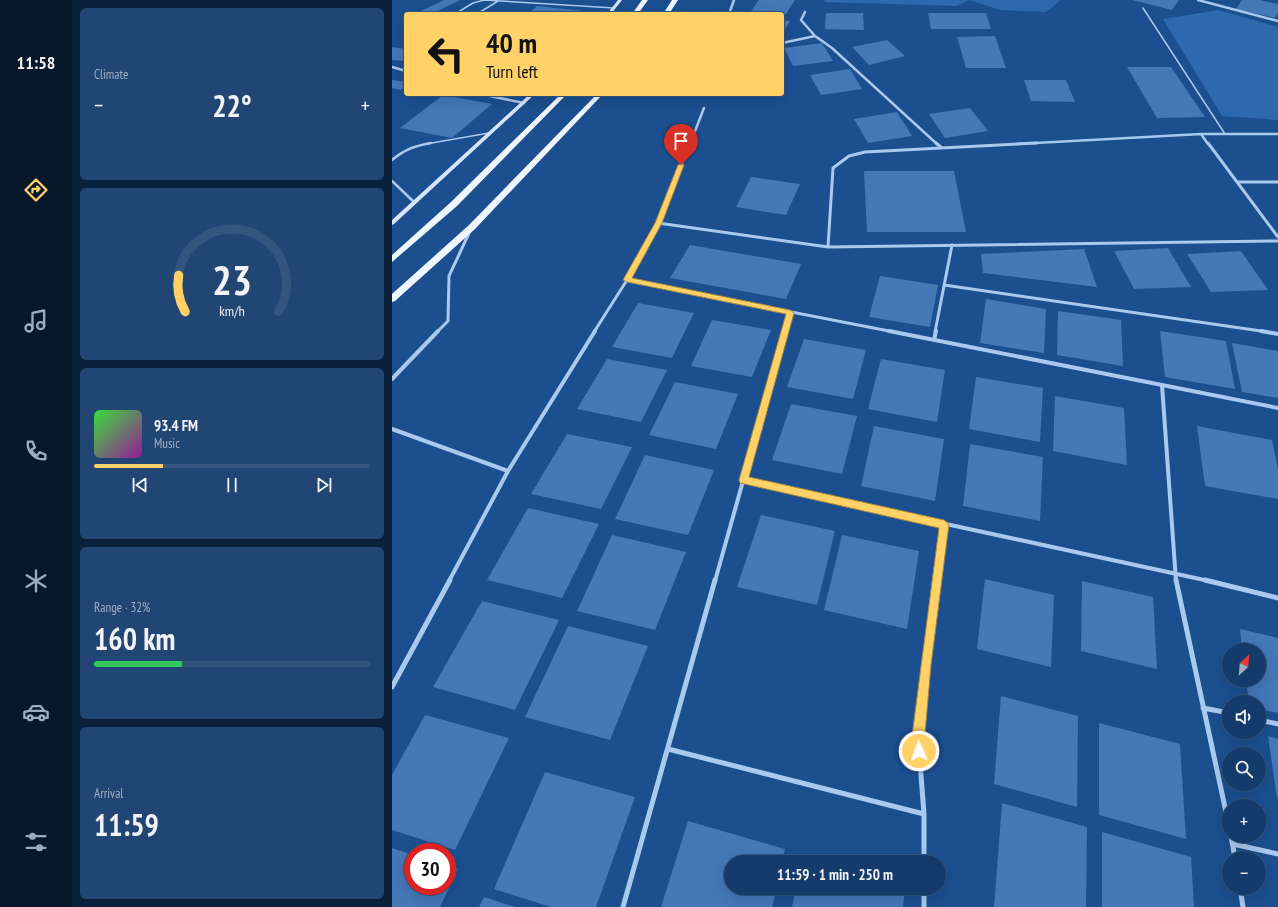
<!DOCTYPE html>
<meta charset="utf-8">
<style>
:root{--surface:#143b6b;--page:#214673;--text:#f1f3f6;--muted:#9dadc1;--line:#33557e;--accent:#ffd166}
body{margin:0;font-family:"PT Sans Narrow",sans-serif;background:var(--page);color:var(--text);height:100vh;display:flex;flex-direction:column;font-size:15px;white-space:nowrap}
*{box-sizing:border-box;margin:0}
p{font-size:13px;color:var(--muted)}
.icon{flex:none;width:22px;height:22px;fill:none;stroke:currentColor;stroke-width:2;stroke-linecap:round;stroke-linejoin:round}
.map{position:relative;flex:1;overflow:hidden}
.side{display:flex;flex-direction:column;gap:8px;padding:8px;background:#0b203b;width:320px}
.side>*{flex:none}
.hud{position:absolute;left:12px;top:12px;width:380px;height:84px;border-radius:4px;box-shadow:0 4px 16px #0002,0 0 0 1px var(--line);background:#ffd166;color:#111;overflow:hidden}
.needle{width:26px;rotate:26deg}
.fabs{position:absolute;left:830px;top:643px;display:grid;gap:8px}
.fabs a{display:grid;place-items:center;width:44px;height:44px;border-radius:50%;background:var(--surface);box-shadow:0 4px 16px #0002,0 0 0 1px var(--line);font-size:20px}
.speed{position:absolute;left:12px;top:843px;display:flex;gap:8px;font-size:20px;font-weight:700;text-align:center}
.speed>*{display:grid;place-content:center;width:52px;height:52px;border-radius:50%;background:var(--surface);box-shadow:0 4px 16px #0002,0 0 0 1px var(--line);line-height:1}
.speed .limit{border:6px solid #d22;background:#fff;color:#111}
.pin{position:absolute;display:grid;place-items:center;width:34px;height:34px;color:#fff;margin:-41px -17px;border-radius:50% 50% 50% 0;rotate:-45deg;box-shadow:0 0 4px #0007}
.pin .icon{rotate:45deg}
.me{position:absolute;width:44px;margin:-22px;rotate:358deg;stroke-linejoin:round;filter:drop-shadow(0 0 3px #0008)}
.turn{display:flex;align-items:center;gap:14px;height:84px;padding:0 16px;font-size:18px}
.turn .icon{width:52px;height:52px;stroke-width:2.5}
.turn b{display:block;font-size:28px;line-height:34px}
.big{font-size:30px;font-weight:600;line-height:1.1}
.side .widget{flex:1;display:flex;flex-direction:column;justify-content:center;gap:6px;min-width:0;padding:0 14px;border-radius:6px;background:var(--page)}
.side .dial{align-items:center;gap:0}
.dial svg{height:104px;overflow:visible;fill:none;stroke:var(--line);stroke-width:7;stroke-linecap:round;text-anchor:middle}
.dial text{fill:var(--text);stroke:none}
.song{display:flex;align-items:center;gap:12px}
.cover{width:48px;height:48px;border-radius:6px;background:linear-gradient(135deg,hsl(120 70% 55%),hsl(300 70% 35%))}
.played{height:4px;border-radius:2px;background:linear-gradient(90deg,var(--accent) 25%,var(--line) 25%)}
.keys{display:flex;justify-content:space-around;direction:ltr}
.heat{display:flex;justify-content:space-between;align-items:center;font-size:22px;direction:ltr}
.charge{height:6px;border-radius:3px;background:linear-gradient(90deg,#34c759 32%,var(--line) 0)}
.trip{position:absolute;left:332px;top:855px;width:222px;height:40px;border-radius:20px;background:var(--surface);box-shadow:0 4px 16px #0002,0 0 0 1px var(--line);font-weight:600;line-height:40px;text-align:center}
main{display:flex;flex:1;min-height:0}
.dock{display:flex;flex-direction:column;width:72px;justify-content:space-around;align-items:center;background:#08182b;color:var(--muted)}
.dock .icon{width:28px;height:28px}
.dock .on{color:var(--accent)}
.dock b{font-size:18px;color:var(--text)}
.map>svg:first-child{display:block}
</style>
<main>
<nav class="dock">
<b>11:58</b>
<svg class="icon on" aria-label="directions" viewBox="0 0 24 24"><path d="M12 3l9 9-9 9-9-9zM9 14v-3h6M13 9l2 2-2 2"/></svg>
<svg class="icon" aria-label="music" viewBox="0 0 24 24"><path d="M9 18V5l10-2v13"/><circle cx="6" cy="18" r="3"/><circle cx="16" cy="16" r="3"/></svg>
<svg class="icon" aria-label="phone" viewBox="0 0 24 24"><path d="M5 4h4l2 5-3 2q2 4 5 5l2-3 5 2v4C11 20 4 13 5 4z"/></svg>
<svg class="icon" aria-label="climate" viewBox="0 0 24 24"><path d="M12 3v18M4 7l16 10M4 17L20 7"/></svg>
<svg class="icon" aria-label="car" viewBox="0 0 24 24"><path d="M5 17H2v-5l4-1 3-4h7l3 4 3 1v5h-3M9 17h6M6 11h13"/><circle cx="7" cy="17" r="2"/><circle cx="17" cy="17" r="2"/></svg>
<svg class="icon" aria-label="filters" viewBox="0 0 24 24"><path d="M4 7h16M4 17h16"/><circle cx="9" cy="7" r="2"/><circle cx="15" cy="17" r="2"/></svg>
</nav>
<section class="side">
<div class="widget"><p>Climate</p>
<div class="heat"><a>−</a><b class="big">22°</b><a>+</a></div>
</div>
<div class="widget dial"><svg viewBox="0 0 100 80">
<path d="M14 69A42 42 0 1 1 86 69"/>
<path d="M14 69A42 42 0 0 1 9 41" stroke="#ffd166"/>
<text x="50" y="56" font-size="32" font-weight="700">23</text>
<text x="50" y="72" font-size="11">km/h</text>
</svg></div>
<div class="widget">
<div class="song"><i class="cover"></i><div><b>93.4 FM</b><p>Music</p></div></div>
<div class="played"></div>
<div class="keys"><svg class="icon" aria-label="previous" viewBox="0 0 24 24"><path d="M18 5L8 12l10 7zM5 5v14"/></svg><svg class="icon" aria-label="pause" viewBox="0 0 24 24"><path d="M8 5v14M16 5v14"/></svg><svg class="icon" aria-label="next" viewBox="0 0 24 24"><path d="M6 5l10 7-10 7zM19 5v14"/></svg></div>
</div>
<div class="widget"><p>Range · 32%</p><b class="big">160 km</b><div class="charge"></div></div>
<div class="widget"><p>Arrival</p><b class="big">11:59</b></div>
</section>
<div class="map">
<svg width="886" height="907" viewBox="0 0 886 907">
<rect width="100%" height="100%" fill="#1b4f8f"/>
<!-- green -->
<path fill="#2e69ad" d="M433,0H669L654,12L608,10L577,0L565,6L432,2Z
M826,10L886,27V120L830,116L771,19Z"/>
<!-- building -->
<path fill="#4478b7" d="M52,0H68L40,14H23Z
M367,0H403L394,14L359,11Z
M740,0H787L780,10Z
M850,0H868L886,4V13L883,18L844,9Z
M145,6L192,11L189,14H136Z
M434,13H471L472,30L433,29Z
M536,13H594L599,29H539Z
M390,20L398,21L390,35Z
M603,36L614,68H574L565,37Z
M495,40L513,56L477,65L460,47Z
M430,43L441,61L401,66L392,48Z
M0,47L14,49V61L0,60Z
M735,67H779L813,117L765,118Z
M458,69L470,89L429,95L418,75Z
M0,80L14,82V86L9,90L0,88Z
M632,80H674L683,102L639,101Z
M51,95L100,104L60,138L8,128Z
M578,108L596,131L553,138L537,114Z
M505,112L520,136L476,143L462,119Z
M472,171H562L574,232H475Z
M359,177L408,184L394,215L344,207Z
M298,245L409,264L394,299L278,278Z
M776,248L799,287L742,289L722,251Z
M692,249L705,287L591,273L589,254Z
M849,251L876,290L819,292L795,254Z
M488,276L546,285L538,327L477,317Z
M594,299L654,309L652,353L588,343Z
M246,303L302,313L280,358L220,347Z
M666,311L729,320L731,366L665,355Z
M320,320L379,330L360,377L299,366Z
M768,331L834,341L843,389L773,377Z
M412,339L474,350L461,399L395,387Z
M840,343L886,351V398L850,392Z
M215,359L275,370L249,422L185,409Z
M489,359L553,370L545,422L476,409Z
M584,377L651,388L648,442L577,429Z
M283,382L346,394L324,449L257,435Z
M663,396L732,408L735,465L661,451Z
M399,404L465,416L450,474L380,460Z
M482,426L552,439L543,501L469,486Z
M805,426L880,440L886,469V499L813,486Z
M175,434L240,447L209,509L139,494Z
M578,444L651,457L648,521L571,506Z
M253,455L322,470L296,535L223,519Z
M136,508L207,524L170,598L95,580Z
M369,515L443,531L425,605L345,587Z
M220,535L294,552L263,630L185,611Z
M450,535L527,551L515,629L432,610Z
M593,579L662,595L659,667L585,649Z
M690,581L761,597L765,669L689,651Z
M90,601L167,620L123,710L41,687Z
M176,626L256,646L218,740L133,717Z
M848,629L886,638V713L867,709V702H857L854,680H867V650H850Z
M609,696L686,716L685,807L602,784Z
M33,715L117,738L63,850L0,830V775Z
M707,723L788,744L794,839L707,815Z
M876,736L886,739V798H885Z
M153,772L243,797L204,907H159L102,889Z
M610,803L695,827L694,907H602Z
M296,821L393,849L390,862H339V888H385L380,907H269Z
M710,832L799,857L802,907H710Z
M0,848L21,855V886H55V865L66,869L48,907H0Z
M411,857L426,862H410Z
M404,888H513L511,907H400Z
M92,897L123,907H87Z"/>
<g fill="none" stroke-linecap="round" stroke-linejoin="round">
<!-- lane-far1 -->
<path stroke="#a9c9ee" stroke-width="1.5" d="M751,8L833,134
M63,14L81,3L92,0L222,8
M85,14L106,1
M34,144L97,133"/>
<!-- lane -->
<path stroke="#a9c9ee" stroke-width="2.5" d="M0,160C13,149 23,146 39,143
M0,181L23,203"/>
<!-- street-far3 -->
<path stroke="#a9c9ee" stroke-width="2.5" d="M806,0L886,21
M413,12L409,20L423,36L440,48L545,144
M337,14L342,0
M390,43L423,36
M0,67L14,71
M88,94L132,103
M809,134L816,144
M298,144L312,108
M625,144L809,134H886"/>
<!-- street-far2 -->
<path stroke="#a9c9ee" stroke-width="3" d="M544,143L550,148
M816,143L886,237
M845,182H886
M266,223L436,247L886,241
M436,247L441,168L457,156L473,152L644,143
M235,280L502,332
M552,285L876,332
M45,332L56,321L57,276L78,231
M202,332L235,280L266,223L298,143
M393,332L398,313
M543,332L560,245"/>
<!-- street-far1 -->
<path stroke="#a9c9ee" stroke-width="4" d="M497,331L886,408
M869,331L886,334
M542,340L544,331
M0,379L46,331
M770,385L784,581
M0,429L116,471
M351,480L817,581
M57,581L116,471L203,331
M323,581L393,331
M545,581L552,524"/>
<!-- street -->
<path stroke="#a9c9ee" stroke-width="5" d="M784,580L837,826
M813,580L886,598
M0,687L58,580
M811,708L837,713
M867,720L886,724
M276,749L532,814
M839,836L843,858
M841,844L886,854
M532,862V814L526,736L545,580
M532,888V907
M848,888L851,907
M231,907L323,580"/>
<!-- secondary -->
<path fill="#d6e6fa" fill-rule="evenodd" d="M226,0H230L219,14H215Z
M138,94H143L2,224L0,225V220Z"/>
<!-- primary -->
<path fill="#f0f6ff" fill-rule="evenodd" d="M250,0H256L246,14H240Z
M280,0H286L277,14H271Z
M169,94H175L65,206L0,262V255L59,202Z
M205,94H211L83,229L3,301L0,302V294L77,225Z"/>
</g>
<!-- route -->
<path fill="#ffd166" stroke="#a68842" d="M289,163L292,165L270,223L240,278L398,310L402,313L357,477L552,520L557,524L539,665L531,756L527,757L523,756L520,736L547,528L348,483L347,480L394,314L235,282L231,280L263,223L286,165Z"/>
</svg>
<div class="fabs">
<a><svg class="needle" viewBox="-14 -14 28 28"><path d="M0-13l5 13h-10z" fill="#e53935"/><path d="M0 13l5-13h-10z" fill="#9dadc1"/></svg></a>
<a><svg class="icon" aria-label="sound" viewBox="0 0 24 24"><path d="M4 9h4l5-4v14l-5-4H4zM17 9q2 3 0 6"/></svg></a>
<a><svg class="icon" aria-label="search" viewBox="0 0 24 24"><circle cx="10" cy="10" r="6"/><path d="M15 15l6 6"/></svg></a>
<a>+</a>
<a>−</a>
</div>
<div class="speed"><div class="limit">30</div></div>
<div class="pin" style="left:289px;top:165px;background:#d93025"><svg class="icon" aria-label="arrive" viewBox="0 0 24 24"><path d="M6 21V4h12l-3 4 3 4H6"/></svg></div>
<svg class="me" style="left:527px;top:751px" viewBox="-20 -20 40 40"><circle r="17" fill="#ffd166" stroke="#fff" stroke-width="3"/><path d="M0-11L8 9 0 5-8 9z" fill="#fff"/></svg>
<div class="trip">11:59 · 1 min · 250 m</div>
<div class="hud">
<div class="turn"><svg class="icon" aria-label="left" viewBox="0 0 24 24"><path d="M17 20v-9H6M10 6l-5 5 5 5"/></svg><div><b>40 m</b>Turn left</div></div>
</div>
</div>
</main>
